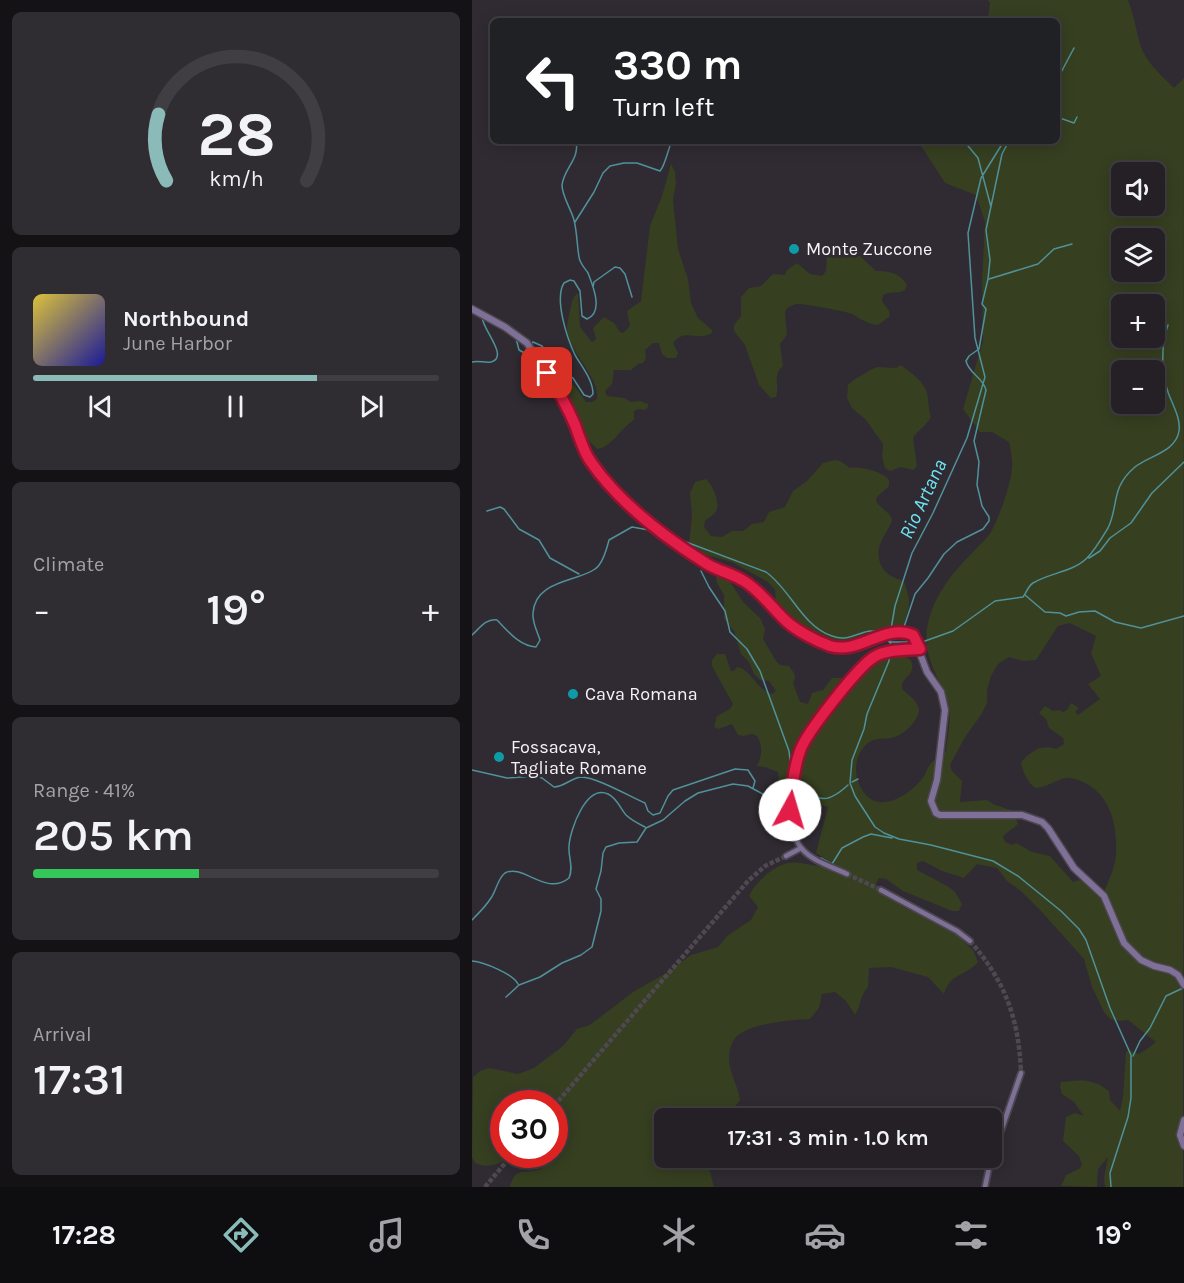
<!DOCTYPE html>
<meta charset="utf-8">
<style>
:root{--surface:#242026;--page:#302d32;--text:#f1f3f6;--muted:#a3a3a7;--line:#413e43;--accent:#8bbbb9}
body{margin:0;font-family:Karla,sans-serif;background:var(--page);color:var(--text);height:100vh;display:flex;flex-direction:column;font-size:22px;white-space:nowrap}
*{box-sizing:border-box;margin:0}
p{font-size:20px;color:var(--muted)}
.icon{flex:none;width:33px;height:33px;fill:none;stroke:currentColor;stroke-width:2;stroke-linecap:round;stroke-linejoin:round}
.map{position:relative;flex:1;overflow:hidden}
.panel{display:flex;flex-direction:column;gap:12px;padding:12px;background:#141215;width:472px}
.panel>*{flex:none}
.guide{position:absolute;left:18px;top:18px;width:570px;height:126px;border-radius:9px;box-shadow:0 3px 15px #0003,0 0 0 2px var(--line);background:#202124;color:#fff;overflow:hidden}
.tools{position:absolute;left:639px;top:162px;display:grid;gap:12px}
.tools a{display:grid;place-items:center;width:54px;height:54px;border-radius:9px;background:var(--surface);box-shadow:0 3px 15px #0003,0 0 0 2px var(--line);font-size:30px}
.speed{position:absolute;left:18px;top:1090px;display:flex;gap:12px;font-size:30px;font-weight:700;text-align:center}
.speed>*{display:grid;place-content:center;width:78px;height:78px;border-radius:50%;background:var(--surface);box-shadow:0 3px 15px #0003,0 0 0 2px var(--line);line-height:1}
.speed .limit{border:9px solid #d22;background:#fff;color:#111}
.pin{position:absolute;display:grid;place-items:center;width:51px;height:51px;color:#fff;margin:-26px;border-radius:12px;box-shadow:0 3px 9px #0006}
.me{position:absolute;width:66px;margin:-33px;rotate:6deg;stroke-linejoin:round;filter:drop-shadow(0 0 4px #0008)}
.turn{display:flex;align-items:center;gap:21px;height:126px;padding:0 24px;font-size:27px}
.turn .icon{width:78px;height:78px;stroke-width:2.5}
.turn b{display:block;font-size:42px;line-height:51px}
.big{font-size:45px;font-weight:600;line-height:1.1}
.panel .tile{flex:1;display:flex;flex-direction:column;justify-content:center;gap:9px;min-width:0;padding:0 21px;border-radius:9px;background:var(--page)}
.panel .dial{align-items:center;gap:0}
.dial svg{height:156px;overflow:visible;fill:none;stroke:var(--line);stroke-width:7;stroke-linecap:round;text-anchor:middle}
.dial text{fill:var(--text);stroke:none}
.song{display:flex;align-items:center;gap:18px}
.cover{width:72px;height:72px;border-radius:9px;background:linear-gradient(135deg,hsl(50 70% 55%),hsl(240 70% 35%))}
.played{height:6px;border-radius:3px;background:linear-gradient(90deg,var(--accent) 70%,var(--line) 70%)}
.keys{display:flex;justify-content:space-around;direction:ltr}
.heat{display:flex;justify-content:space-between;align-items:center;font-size:33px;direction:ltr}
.charge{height:9px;border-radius:4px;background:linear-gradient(90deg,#34c759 41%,var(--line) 0)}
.trip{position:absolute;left:182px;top:1108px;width:348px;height:60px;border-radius:9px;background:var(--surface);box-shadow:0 3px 15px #0003,0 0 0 2px var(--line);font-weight:600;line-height:60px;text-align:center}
.tabs{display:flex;height:96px;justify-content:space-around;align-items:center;background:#0e0d0f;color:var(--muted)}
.tabs .icon{width:42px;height:42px}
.tabs .current{color:var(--accent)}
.tabs b{font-size:27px;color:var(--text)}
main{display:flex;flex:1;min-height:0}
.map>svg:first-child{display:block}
</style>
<main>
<section class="panel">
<div class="tile dial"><svg viewBox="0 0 100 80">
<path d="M14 69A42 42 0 1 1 86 69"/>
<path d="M14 69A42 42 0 0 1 10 35" stroke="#8bbbb9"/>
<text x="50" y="56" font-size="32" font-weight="700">28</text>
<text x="50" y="72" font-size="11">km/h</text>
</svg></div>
<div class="tile">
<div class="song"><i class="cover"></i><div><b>Northbound</b><p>June Harbor</p></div></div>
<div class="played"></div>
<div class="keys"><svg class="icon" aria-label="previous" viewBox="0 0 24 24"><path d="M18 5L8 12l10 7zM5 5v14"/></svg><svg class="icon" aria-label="pause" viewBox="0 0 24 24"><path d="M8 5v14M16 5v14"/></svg><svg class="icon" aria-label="next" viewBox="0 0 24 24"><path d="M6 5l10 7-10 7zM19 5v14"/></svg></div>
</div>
<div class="tile"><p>Climate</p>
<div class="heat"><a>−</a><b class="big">19°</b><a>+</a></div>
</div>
<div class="tile"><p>Range · 41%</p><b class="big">205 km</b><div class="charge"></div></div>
<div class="tile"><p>Arrival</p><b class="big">17:31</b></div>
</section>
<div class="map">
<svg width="712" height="1187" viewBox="0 0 712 1187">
<rect width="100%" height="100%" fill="#302b32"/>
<!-- green -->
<path fill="#363f20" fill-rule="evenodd" d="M516,0H656C662,15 664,31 669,47C674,62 691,77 702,88L712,78L711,1187H633L632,1178L636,1157L626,1169L625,1187L589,1186L594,1175L607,1169L610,1165L607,1156L591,1141L594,1117L603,1113L612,1116L602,1102L590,1094L588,1086L589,1082C609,1080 620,1078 637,1091L638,1100L648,1111L651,1097L654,1052L657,1050L666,1054C671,1053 680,1045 684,1042L656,1020L647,1021L638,1019L632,1012L620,987L612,959L569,911L549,891L535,881L525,868L505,864L492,878L470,871L451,861L445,863V870L477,887L483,892L490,904L487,911H480L431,891L414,879L407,878L404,884L407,890L435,909L462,919L480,931L501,950L506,962C494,976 478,973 472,994L456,977L419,967L397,968L396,987C388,995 389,1006 383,1015L374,1001L363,992L350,994L347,1008L338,1019C319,1020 278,1023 264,1037C259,1042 257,1052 257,1059C257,1072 266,1086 268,1100L260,1111L248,1119H192V1158H238L237,1168L242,1187H38C43,1167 51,1174 66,1170C71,1169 75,1164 78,1161L75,1155H82V1104H32V1155H44C30,1162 17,1170 3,1163L0,1157L1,1077L8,1071L17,1068L46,1074L62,1068L91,1046L105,1029L118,1025L161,992L196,972L219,955L246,947L255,936L279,920L286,907L277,896C281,887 288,880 295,874C324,851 333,870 363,866L362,864L344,853L356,807L324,796L326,780L338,742L390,677L409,659L432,656L439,660C443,672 437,674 430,683V689C437,696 451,704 446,715C442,725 430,736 419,738C413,739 406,738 401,740C379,751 380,782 395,796C411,812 438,794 450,779C454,774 455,768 459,763C463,759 469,755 474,752C475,736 480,722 476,706C467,673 447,654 457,619C465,591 482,571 502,551C508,544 516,538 520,530C527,518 539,483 540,469C541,460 539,451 537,442L520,432H508L491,409L511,341L510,281L513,222L504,195L473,183L446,141H585V21H511L516,17L518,3ZM650,172H682V206H650ZM650,238H682V272H650ZM650,304H682V338H650ZM650,370H682V404H650ZM598,623L624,636L619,653L629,676L616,684L628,699L606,715L603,712L607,708L599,703L595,710L591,712L587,710L581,711L573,706L567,713L574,719L577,728L591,738L592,744L584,749C568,744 560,751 549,762C550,771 557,785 564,788C575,788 589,776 599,778C636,786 646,821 644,855C643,869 634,886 629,899L615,883L608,880L601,882L578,856L560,852L544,843L540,845L533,842L531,836L546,824L541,811L521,804L515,800L488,802L490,781L480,771L478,765L493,737L509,715L515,703V690L519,676L526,664L537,657L551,661L564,660L586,626Z
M199,164L203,172L204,183L201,200L206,249L216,279L219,303L226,318L240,330V333C225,342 213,327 201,343L206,353L204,358H195L190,354L187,343H181L173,350L174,358L171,363L166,364L159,370H142L140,384L133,391L135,396L152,398L159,402L168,401L176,404V407L173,410L167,409L162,411V420C149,427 141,447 125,449L114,438L96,399L65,349L104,388L114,402H120L125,399C128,377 97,353 95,329C95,322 97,316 98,310C100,303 100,297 106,293L108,327L120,342L124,339L121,328L132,317L142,323L148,332L151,333L158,326L155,311L169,301L178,226L190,196Z
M360,250L388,256L404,271C417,271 428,273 435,285L433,290C426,294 418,291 411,295L410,301L417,311L418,316L406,325C395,324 389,319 380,314C373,311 331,303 324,304C321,305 318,306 315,308L313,313L315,335L308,344L311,366C300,374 308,386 304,397L299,398L287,385L273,345L262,331V325L269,316V297L277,288L289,286L301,274L313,275L315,270L325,263L338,274L350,276L354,271L355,253Z
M429,365C438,372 452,381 455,393C457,402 456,408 459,417C456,424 446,430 441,438L445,466L441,470L429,467L418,471L413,468L410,457L411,444L394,420L380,408L375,398L376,385L380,381L400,369L405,367L424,368Z
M363,460L368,461L378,468C387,466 412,472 417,480V486L404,498L405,503L418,515L420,520C417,529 409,539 407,548C404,565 415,578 431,580C439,601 439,602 432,625C424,630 414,629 405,632C396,634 387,639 378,641C352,649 326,623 307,608L304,602L303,590L296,582L260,562L230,554L217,545L220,516L218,493L223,482L234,479C240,484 249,503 244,511C242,515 236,518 233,521L232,527L239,536L250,537L260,531H271L280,524L292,522L297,512L313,507L321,491L335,481L351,463Z
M251,575L257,580L271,602L288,618L293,629L291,639L304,661L308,665L317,666L322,673L323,678L321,683L328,702L336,704L340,693L351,690L360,678H372L383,672C360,696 339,721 324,751C318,762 323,778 312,785L307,784L306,772L293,767L285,766C290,757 291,745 285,736L280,734L271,736L266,735L260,724L247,729L242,727L245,716L258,709L261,704L240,666V660L245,654H253L259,671H262L265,667C279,669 285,690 300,694L304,691L297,681L288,680L282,674L277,662L269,654L262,631L252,619V595L245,583L244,577Z"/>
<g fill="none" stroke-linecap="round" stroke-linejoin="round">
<!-- stream -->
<path stroke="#50919a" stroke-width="1.5" d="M585,106L589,98L585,80L602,48
M585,117L602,123L605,117
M492,141L506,158L519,207
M103,222L122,192L131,173L138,166L152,163H165L188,171C193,166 196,149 200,141
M517,279L566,264L582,249L600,244
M121,287L122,282L143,267L148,268L153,274L160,297
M44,338L47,350L58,356L67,368
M59,344L61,342L70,346L82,364L101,378L112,395L118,397L121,394C121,380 110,367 103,355C95,338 82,299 92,283L98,280L102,281L108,291L110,316L115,319C132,312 121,286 116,273C113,268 108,264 107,257C105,245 105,232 102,220C99,209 90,196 90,185C92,168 108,159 104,141
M53,354L55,347
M0,362C6,360 12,363 19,362C38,357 9,328 10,316
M15,511L28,507L32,509L47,529L67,540L78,558L107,574
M169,520L178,531
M181,533L200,544
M214,542L294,572C319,590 330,626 360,636C381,644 391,625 408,633
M617,558L628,551L638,538L659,523L680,493L712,462
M229,571L237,587L253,611L258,632L275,649L288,671L317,751L320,775
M553,595L573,612L588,613L594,616L607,612L623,611L643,622L669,628L712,616
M419,629L423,606L440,553L461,513L495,438L513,377L503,338L496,233L509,178L532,141
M431,630L443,594L456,578L472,554L485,542L511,529L517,521V517L510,506L507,493L505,485L507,462L502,441L514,390C511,377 497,374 494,361L497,356L507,349L514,309L510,304L516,279L518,260L514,230L530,154L537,141
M0,635C7,629 14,618 25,620C36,631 47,646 64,647L68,640C65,631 60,622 61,613C63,580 105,582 123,569C131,564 135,548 137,540L160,527L177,530
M412,636L419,644L417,661L395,714L392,729L380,760L378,783L383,796L403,827L412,833L427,839L459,845L521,861L546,876L589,911L607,929L614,940L638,1008L659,1055V1098L656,1117L638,1173L639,1187
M418,641L424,636
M453,641L481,631L523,601L551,597C555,592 556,586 561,583C577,573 601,572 615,558C623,550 630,538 636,528C647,506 638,488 663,467C676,456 704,452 707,431C709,418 700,404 696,392C689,373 689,344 696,325
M418,642H435
M0,770L35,778L63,776L70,778L82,787C92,787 99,778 109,777C124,777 157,796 173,803L176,811L181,815L188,813L196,796L201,790L263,769L276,770L283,781L281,788
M380,782L386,779
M323,784C347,799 352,807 376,785
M349,858L360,864L370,848L391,837L399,834L420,838
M0,920C7,913 14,906 19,898C24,891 26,878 33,873C51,863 74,897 97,878C102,867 96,857 97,846C98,830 114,784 136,794C145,798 148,808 154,815C159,820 167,824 173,827
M0,961C12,962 41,974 46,984
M34,997L47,985L68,977L90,963L109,955L120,947L129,911V899L124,889L129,871L131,853L134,847L147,843L165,842L174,828L191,820L213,801L226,793L261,784L276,786L298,798L317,791L318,788
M661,1056L668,1041L678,1028L694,996L711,988"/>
<!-- minor-tunnel -->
<path stroke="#4e4950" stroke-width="4.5" stroke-dasharray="4.5 2" stroke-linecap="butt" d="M375,874L409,890
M498,941C534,982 547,1020 549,1073
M82,1106L276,881L293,866L314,856
M13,1187L40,1155"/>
<!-- minor casing -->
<g stroke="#4c474e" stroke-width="8">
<path id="minor" d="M314,856L329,848
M375,874C361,867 342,862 331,850C313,832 318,771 329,749C338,729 385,667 403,656C416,649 434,650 448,649
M409,890L485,931L498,941
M513,1187L518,1163L549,1073"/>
</g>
<!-- tertiary casing -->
<g stroke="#4c474e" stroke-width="9">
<path id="tertiary" d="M0,309L33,327L55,343L94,405L112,450L119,463L145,494L178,524L237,565L264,575L297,602L316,623L355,645L374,648L415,633L431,632L441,635L455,672L469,692L473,710L465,780L459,801L464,813L468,815H550L570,822L576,828L602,868L632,896L652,943L669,960L682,966L698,970L706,975L712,985
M712,1120L708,1135L712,1146"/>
</g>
<!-- minor -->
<use href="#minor" stroke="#7f7098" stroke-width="4.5"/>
<!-- tertiary -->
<use href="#tertiary" stroke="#7f7098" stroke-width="6"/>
</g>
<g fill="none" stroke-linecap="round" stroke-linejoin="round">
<!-- route casing -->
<g stroke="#92132f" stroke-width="15">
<path id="route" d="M75,373C86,390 95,406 103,425C108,438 111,451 119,462C148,504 192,537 235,564C248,572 261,573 275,583C291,594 301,609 314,621C325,631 344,641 358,646C387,655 412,623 441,635L448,649C434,650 415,649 402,657C386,667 334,733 328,751C321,770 320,791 318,810"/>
</g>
<!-- route -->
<use href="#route" stroke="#e11d48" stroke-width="10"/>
</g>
<!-- markers -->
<g fill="#0f9aa8" stroke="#302b32" stroke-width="2">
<circle cx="322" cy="249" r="6"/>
<circle cx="101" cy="694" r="6"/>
<circle cx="27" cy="757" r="6"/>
</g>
<g text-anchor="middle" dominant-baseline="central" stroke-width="6" stroke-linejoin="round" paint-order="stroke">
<!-- poi labels -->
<g font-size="18" fill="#f6f2f7" stroke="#302b32" text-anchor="start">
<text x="334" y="249">Monte Zuccone</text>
<text x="113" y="694">Cava Romana</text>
<text x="39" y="747">Fossacava,<tspan x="39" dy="21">Tagliate Romane</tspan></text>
</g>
<!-- water labels -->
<g font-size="20" font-style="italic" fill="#6ce3f2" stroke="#302b32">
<text transform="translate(451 499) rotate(-65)">Rio Artana</text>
</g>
</g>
</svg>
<div class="tools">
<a><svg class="icon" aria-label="sound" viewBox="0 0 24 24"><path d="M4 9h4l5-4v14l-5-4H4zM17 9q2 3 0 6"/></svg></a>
<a><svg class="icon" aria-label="layers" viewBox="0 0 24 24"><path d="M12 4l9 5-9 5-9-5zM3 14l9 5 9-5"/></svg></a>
<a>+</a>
<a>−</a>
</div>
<div class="speed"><div class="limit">30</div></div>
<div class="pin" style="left:75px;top:373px;background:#d93025"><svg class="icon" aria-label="arrive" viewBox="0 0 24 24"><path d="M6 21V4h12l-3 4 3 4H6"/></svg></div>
<svg class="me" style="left:318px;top:810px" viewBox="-20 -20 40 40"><circle r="19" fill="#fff"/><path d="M0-13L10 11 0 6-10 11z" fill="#e11d48"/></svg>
<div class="trip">17:31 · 3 min · 1.0 km</div>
<div class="guide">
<div class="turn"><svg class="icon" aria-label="left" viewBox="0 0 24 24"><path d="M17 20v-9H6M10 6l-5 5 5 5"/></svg><div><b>330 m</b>Turn left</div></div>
</div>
</div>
</main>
<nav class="tabs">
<b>17:28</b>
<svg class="icon current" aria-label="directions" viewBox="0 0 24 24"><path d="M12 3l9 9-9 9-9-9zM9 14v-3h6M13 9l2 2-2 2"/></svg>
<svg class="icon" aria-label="music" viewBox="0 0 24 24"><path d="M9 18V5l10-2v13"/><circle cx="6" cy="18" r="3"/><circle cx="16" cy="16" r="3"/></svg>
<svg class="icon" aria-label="phone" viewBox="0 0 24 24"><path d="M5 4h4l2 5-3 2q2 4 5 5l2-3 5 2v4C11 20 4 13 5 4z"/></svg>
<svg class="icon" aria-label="climate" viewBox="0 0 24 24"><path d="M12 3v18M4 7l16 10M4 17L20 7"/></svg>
<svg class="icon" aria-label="car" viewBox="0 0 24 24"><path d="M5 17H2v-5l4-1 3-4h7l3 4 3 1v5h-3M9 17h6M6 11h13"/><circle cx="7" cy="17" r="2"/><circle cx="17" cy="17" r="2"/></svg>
<svg class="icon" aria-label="filters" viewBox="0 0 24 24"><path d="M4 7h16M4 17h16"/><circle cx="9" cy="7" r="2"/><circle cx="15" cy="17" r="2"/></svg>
<b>19°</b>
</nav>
